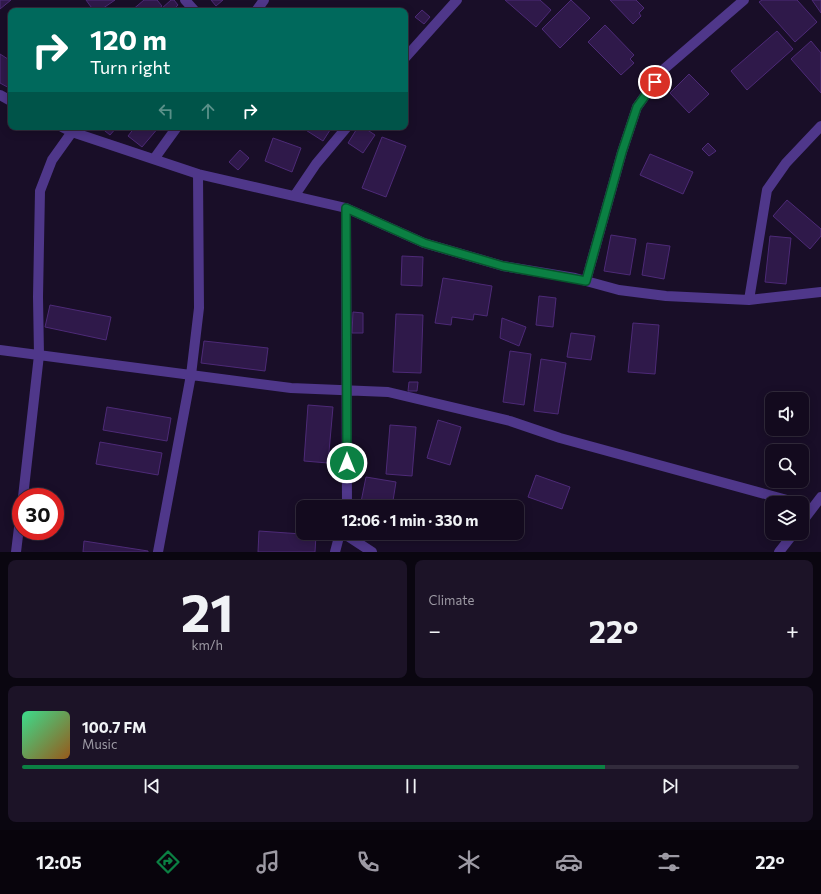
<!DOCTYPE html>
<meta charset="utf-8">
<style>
:root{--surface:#130a1e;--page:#1c1327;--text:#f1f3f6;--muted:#9d9aa4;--line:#322b3c;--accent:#0b8043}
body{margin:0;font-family:Commissioner,sans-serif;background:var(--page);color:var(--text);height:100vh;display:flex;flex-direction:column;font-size:15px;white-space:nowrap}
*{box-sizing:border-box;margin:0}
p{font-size:13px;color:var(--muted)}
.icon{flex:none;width:22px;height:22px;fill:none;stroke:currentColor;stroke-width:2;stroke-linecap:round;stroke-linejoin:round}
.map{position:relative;height:552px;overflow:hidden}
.drawer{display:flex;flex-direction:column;gap:8px;padding:8px;background:#0a0610;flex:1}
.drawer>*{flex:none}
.hud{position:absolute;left:8px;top:8px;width:400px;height:122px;border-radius:8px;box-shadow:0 2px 10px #0003,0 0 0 1px var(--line);background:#00695c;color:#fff;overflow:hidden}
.tools{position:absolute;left:765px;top:392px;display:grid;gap:8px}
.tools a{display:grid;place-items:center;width:44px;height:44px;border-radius:8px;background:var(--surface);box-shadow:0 2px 10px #0003,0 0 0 1px var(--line);font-size:20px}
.speed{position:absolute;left:12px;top:488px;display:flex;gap:8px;font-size:20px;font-weight:700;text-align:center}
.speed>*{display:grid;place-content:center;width:52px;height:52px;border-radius:50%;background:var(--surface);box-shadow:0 2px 10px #0003,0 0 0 1px var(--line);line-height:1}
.speed .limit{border:6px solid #d22;background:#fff;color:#111}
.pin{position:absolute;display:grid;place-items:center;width:34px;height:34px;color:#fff;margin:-17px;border:2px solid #fff;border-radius:50%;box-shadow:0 1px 4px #0007}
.me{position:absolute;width:44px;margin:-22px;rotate:0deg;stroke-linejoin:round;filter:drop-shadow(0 0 3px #0008)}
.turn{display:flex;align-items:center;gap:14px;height:84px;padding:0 16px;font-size:18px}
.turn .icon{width:52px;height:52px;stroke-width:2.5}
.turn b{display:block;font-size:28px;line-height:34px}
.lanes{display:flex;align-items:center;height:38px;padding:0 16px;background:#0003;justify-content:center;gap:20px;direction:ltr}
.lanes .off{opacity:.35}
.big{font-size:30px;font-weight:700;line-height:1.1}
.drawer .widget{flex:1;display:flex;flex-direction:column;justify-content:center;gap:6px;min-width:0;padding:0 14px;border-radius:8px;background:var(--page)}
.drawer .dial{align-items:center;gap:0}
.dial b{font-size:52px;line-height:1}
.song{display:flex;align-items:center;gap:12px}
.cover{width:48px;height:48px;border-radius:6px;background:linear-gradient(135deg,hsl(150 70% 55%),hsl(30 70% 35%))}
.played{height:4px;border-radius:2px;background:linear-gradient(90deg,var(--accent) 75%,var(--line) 75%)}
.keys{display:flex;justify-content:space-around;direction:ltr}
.heat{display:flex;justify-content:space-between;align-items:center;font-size:22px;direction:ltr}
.drawer .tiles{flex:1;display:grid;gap:8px;grid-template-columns:1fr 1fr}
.widget:last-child{grid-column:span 2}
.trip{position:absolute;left:296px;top:500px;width:228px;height:40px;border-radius:8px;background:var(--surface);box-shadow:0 2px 10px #0003,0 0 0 1px var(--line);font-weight:700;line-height:40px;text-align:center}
.tab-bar{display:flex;height:64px;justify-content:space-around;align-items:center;background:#08040c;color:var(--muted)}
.tab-bar .icon{width:28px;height:28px}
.tab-bar .selected{color:var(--accent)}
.tab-bar b{font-size:18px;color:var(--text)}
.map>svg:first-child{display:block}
</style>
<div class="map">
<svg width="821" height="552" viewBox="0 0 821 552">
<rect width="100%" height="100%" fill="#190e28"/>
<!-- building -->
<path fill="#2f194a" stroke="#4d2a77" d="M0,0H11L0,9Z
M86,0H115L99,11H94Z
M144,0H157L162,6L156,11H131Z
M171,0H174L178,5L172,11H163L161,9Z
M211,0H223L216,6Z
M505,0H540L551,10L536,27Z
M571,0L590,18L560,48L542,29Z
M610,0H636L644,8L639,13L641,16L633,24Z
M762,0H797L817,22L795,42L759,2Z
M812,0H821V13Z
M422,10L430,17L424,24L415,17Z
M605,25L634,55L630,59L634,63L621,75L588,42Z
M777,31L793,49L747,90L731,71Z
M811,41L821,53V93L791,59Z
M0,54L11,61V89L0,83Z
M689,74L709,94L689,113L670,93Z
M100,127H117L110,135Z
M135,127H159L142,147L128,136Z
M301,127H332L323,141Z
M358,127H363L375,135L363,153L348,143Z
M382,137L406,146L386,197L362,188Z
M273,138L301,148L292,172L265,161Z
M708,143L716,151L709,156L702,149Z
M240,150L249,158L238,170L229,162Z
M650,154L693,172L683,194L640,175Z
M787,200L821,229V236L810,249L773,216Z
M611,235L636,239L630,275L604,271Z
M770,236L791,238L786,284L765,282Z
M647,243L670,246L664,279L642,275Z
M402,256L423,257L422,286L401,285Z
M443,278L492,286L487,316L474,314L473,320L452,317L451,325L435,323Z
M539,296L556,298L553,327L536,325Z
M50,305L111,317L106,340L45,327Z
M353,312L363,313V333H352Z
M396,314L423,315L421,373L393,372Z
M502,318L526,327L519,346L500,338Z
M633,323L659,325L655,374L628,372Z
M571,333L595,336L591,360L567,357Z
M204,341L268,348L265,371L201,363Z
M510,351L531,354L524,405L503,402Z
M541,359L566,363L558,414L534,411Z
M409,382H418L417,391H408Z
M308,405L333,407L328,463L304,461Z
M107,407L171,418L167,441L103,430Z
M438,420L461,427L450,465L427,458Z
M390,425L416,427L412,476L386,474Z
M100,442L162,453L158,475L96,464Z
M536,475L570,487L562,509L528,497Z
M366,477L396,482L392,507L361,502Z
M259,531L316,535L315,552H258Z
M366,533H386V536Z
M84,541L148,551V552H83Z"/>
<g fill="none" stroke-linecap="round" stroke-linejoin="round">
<!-- minor -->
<path stroke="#4f378a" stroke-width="10" d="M185,0L195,11
M256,11L264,0
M405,58L457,0
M0,95L11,101
M62,127L72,132L198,174L346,208L424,243L503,266L575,278L619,290L666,296L749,300L821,292
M154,159L177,127
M295,195L316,164L347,127
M346,208L347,507
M586,281L622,152L637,107L664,69L744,0
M749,300L767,190L786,163L821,126
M0,350L291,388L388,392L510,421L560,438L798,503
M23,497L39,355L38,297L40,191L52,160L72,132
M802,522L821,497
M343,533L372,552
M16,552L21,511
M158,552L191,375L199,308L198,174
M335,552L340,533
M779,552L794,533"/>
</g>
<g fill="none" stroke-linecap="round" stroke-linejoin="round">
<!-- route casing -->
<g stroke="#07532c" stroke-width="10">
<path id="route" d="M347,463L346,208L424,243L503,266L586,281L622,152L637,107L655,82"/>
</g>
<!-- route -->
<use href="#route" stroke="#0b8043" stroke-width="7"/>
</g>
</svg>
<div class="tools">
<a><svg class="icon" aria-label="sound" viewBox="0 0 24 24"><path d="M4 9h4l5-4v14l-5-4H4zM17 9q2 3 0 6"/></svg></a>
<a><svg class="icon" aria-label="search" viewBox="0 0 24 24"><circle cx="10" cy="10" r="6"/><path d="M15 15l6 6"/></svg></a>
<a><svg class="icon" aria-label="layers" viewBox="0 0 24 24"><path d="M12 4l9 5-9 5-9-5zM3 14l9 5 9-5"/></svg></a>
</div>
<div class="speed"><div class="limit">30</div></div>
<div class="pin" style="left:655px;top:82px;background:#d93025"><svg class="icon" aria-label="arrive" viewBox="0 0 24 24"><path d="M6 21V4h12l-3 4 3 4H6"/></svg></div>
<svg class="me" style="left:347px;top:463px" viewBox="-20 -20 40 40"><circle r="17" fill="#0b8043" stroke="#fff" stroke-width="3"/><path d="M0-11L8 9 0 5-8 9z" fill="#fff"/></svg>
<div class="trip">12:06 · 1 min · 330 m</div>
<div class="hud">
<div class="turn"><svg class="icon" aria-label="right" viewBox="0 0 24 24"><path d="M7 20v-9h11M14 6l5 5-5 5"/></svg><div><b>120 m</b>Turn right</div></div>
<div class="lanes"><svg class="icon off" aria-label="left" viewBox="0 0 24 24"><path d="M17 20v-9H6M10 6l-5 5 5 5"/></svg><svg class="icon off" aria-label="ahead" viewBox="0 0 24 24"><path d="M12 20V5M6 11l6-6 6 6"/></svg><svg class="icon" aria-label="right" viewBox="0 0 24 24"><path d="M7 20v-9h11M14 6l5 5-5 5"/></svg></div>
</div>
</div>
<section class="drawer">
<div class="tiles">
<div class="widget dial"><b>21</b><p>km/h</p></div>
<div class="widget"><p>Climate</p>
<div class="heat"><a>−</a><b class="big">22°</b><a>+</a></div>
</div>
<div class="widget">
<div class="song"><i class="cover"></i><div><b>100.7 FM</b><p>Music</p></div></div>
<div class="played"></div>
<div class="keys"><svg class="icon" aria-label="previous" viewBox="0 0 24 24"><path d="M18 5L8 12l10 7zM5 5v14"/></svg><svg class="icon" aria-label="pause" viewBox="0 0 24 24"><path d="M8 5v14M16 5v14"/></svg><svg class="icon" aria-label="next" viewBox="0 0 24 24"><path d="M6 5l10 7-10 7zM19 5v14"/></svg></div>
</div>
</div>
</section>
<nav class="tab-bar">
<b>12:05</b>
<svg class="icon selected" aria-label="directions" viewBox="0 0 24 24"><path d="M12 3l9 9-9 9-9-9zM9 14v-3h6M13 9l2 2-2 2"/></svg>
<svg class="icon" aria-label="music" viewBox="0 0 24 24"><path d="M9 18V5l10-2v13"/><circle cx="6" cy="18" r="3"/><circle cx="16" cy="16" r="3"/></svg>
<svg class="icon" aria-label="phone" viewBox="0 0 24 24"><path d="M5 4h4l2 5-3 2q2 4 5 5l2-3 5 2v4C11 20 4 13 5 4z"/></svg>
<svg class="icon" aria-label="climate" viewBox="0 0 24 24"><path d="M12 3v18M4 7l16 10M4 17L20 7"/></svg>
<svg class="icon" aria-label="car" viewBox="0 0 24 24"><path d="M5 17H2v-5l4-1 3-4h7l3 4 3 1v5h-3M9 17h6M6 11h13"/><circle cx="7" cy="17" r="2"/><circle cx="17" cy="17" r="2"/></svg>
<svg class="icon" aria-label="filters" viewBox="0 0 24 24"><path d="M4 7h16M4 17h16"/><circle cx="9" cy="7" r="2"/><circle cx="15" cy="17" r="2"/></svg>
<b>22°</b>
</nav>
